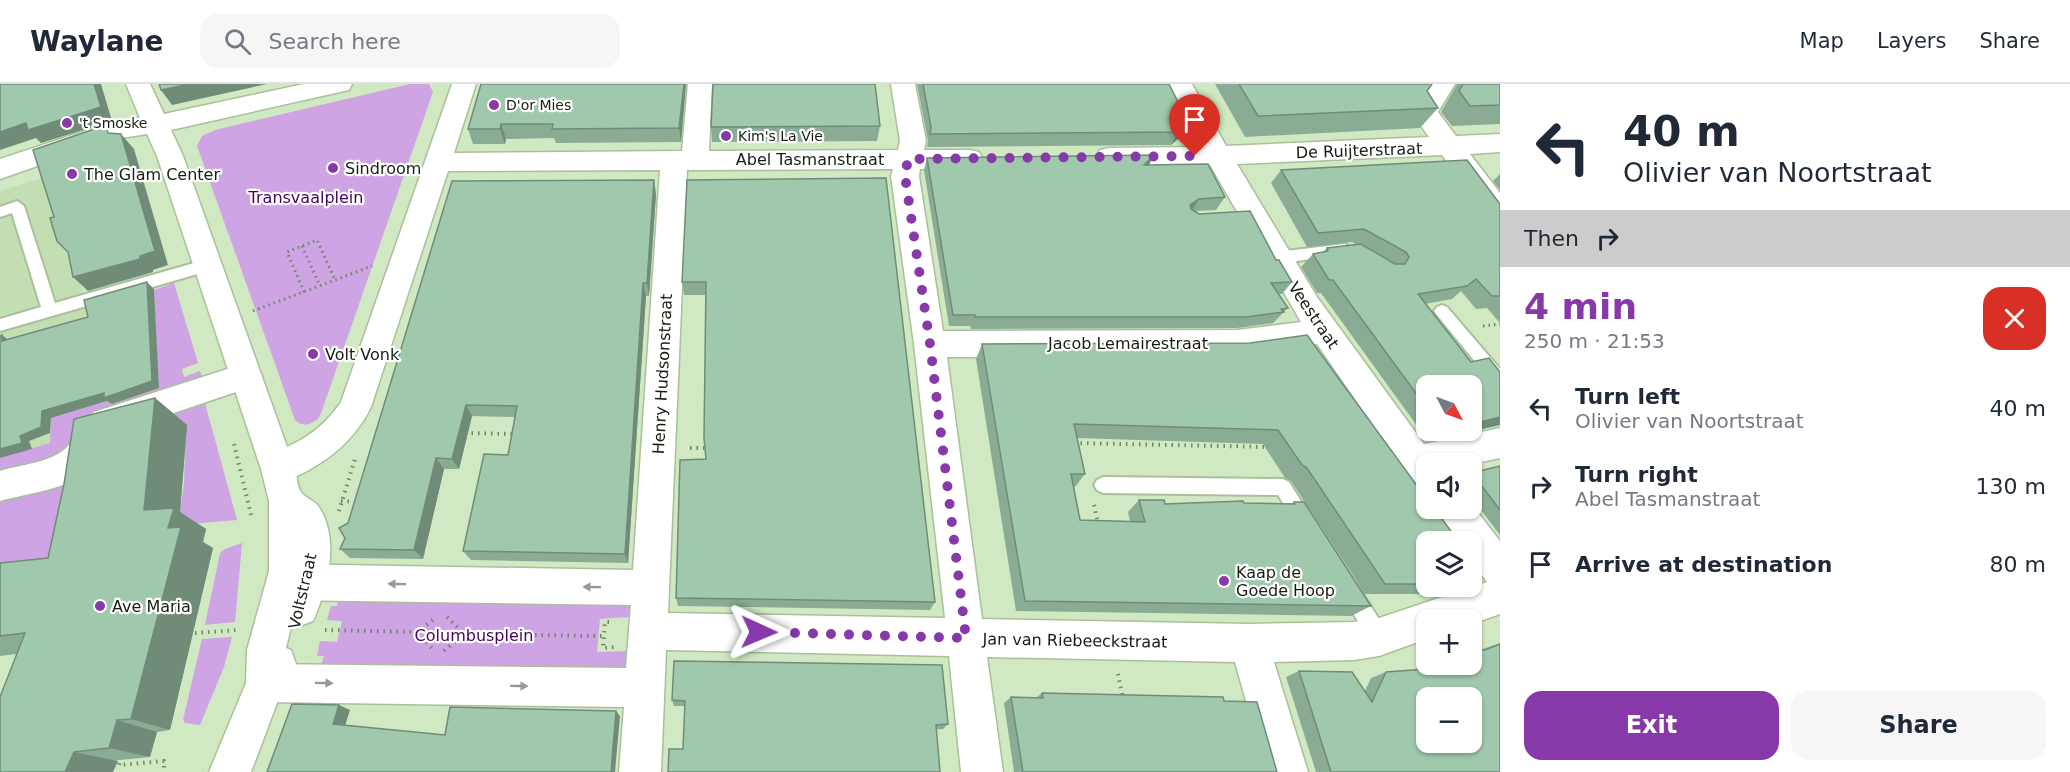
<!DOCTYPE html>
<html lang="en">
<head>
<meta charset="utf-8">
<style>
  body { margin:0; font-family:"DejaVu Sans",sans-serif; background:#f6f6f7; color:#1f2937; height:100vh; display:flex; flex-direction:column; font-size:22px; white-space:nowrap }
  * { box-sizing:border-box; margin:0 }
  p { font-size:20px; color:#747a83 }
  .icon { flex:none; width:33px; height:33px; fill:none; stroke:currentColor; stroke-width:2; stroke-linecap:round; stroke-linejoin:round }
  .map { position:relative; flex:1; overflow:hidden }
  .side { display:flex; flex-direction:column; background:#fff; width:570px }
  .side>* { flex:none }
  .top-card { background:#fff; color:#1f2937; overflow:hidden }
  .needle { width:39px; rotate:131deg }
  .tools { position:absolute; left:1416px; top:291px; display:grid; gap:12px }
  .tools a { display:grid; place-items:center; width:66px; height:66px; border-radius:12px; background:#fff; box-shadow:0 2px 4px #0004; font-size:30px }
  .pin { position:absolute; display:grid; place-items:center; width:51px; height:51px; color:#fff; margin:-62px -26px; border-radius:50% 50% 50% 0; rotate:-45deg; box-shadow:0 0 6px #0007 }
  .pin .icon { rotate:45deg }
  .me { position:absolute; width:66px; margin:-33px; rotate:91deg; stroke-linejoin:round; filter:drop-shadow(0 0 4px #0008) }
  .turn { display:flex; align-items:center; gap:21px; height:126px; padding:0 24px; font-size:27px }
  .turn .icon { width:78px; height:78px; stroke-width:2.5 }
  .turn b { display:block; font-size:42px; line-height:51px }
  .then { display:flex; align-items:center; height:57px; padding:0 24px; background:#0003; gap:12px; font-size:22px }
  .round { display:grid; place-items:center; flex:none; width:63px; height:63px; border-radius:18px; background:#f6f6f7 }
  .headline { display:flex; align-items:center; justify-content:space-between; height:102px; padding:0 24px }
  h1 { font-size:36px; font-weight:700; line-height:45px; color:#8738a9 }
  .primary-button { display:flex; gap:12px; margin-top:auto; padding:12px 24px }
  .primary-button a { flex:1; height:69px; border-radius:18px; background:#8738a9; color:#fff; font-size:24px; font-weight:700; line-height:69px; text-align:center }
  .primary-button a+a { background:#f6f6f7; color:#1f2937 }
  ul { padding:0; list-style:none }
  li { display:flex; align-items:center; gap:18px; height:78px; padding:0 24px }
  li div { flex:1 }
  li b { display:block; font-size:22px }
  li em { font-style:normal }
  header { display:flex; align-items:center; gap:36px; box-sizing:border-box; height:84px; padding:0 30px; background:#fff; border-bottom:2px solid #e0e1e3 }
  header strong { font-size:28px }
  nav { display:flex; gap:33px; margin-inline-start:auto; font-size:21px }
  .search { width:420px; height:54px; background:#f6f6f7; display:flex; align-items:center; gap:15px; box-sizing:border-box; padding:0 21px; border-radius:18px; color:#747a83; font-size:22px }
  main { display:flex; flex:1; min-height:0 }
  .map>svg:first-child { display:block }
  .built { fill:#c2deb2 }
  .green { fill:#cea4e4 }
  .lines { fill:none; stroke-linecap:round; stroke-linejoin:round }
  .service-casing { stroke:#a9c09b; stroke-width:4 }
  .minor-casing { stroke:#a9c09b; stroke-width:3 }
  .tertiary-casing { stroke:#a9c09b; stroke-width:3 }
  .path-far1 { stroke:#738469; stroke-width:3; stroke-dasharray:1.5 4; stroke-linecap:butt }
  .path { stroke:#738469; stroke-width:4; stroke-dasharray:1.5 5; stroke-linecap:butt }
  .service { fill:#fff; fill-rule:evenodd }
  .minor { fill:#fff; fill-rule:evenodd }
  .tertiary { fill:#fff; fill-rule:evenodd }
  .wall { fill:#8aac94; fill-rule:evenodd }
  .shaded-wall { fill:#708c78 }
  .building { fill:#a0c8ac; stroke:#708c78; stroke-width:1.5; fill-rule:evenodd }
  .oneway { fill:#969a93 }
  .route { stroke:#8738a9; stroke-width:10; stroke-dasharray:0 18 }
  .poi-dot { fill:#8738a9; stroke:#fff; stroke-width:2 }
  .labels { text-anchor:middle; stroke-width:4.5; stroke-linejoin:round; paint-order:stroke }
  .far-poi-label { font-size:14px; fill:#151e10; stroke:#fff; text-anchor:start }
  .street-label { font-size:16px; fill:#151e10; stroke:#fff }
  .poi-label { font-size:16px; fill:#151e10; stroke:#fff; text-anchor:start }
  .park-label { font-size:16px; fill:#45025c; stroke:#fff }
</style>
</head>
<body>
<header>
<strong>Waylane</strong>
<div class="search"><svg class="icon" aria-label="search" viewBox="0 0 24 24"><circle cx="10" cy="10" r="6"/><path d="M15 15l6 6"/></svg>Search here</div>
<nav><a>Map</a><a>Layers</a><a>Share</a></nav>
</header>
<main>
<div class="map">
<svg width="1500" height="688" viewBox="0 0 1500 688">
  <rect width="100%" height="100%" fill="#d0e9c2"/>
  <polygon class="built" points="47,92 84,212 152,187 158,303 68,366 0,387 0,107"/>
  <g class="green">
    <path d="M410 0H429L433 8 320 332C313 341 303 344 295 336L197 62 202 52 215 46Z"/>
    <polygon points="174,199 198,279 182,285 184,293 200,287 203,295 48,377 36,377 0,388 0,374 50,359 51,334 158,302 154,206"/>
    <polygon points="205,319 237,436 178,441 184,399 186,341 134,344"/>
    <polygon points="65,396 46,498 0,502 0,415"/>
    <polygon points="242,459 235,538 205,541 220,469 225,465"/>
    <polygon points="340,508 631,514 630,533 600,535 597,568 629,567 627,593 319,587 324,572 317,572 320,557 337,558 342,537 327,536 331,522 337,522"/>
    <polygon points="232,553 224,583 200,641 185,639 183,636 202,555"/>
  </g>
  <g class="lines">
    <defs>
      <g id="service">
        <polygon points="17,117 24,122 55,219 208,175 213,177 215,181 213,185 208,187 0,247 0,235 41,223 12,129 0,133 0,123"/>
        <polygon points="1345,160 1352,165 1345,170 1277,180 1272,178 1270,174 1272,170 1277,168"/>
        <polygon points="1442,221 1447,223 1500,285 1500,303 1494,301 1437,231 1434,227 1437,223"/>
        <polygon points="1103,393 1283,395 1289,398 1314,438 1311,444 1305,446 1299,444 1278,411 1103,409 1097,406 1094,401 1097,396"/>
        <polygon points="1350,498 1357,501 1386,546 1388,553 1386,560 1379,562 1372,560 1343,513 1341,507 1343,501"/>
      </g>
      <g id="minor">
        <path d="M452 0H476L454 69 682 67 688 0H712L709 67 898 66 900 57 891 0H915L926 57 924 66H970L979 68 983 75 979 82 970 84 920 85 919 92 943 247 1237 246 1301 238 1210 81 1109 82 1100 80 1096 73 1100 66 1109 64 1200 63 1168 0H1192L1226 62 1429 53 1412 29 1430 0H1455L1438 28 1456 52 1500 50V68L1470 70 1500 109V139L1490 136 1442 71 1237 80 1317 213 1424 360 1500 344V374L1471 380H1426V405L1414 401 1317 260 1237 272 947 273 982 535 1249 540 1354 538 1379 534 1487 498 1472 477V458H1457L1436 424H1472V421L1500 457V530L1472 540V536H1426V555L1379 572 1354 576 1274 578 1308 688H1266L1235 578 987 573 1003 688H961L949 572 666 566 661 688H619L624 623 265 618 251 613 246 599 251 585 265 580 626 584 631 521 284 516 271 510 266 498 271 486 284 480 633 486 660 86 448 87 371 323C352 362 318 385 278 400L266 396 261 385C269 368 291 363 307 352 321 343 332 331 341 318ZM893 85 891 92 914 260 945 534 668 529 687 86Z"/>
        <path d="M246 279 257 283 262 292 257 301 117 348C103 359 101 375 89 386 67 406 28 409 0 417V387C22 380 53 379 69 361 79 349 81 337 94 328Z"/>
      </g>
      <path id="tertiary" d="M126 0H150L164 30 304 0H352L349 6 340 8 171 46 183 72 295 385C297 391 297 403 301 408 305 414 314 416 319 423 340 456 328 503 313 537L300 542 292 539 286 564 291 566 296 580 280 611 251 688H209L246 599 247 566 269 487V417L261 385 157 72 147 50 115 55 0 95V75L103 41 140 34Z"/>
    </defs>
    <use href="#service" class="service-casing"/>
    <use href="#minor" class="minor-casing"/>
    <use href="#tertiary" class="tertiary-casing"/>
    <g class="path-far1">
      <polyline points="302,162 320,202"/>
      <polyline points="304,208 287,168 317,156 335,196"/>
      <polyline points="253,227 372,182"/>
      <polyline points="1483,242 1500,240"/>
    </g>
    <g class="path">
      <polyline points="465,349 517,350"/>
      <polyline points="1074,359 1270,363"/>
      <polyline points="234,360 252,435"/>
      <polyline points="690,364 704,364"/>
      <polyline points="341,417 360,418"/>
      <polyline points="1094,421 1098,440"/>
      <polyline points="339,427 356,372"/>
      <polyline points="447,533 463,549"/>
      <polyline points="609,538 605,538 603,564 614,563"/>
      <polyline points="325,546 418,548 435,534"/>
      <polyline points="418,548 434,567"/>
      <polyline points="195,549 239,546"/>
      <polyline points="444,567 463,550 604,552"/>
      <polyline points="1118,590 1123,615"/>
      <polyline points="121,673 119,681 164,677 164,688"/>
    </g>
    <use href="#service" class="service"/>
    <use href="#minor" class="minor"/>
    <use href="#tertiary" class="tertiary"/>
  </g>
  <g class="wall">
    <polygon points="481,0 686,0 681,58 556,59 554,54 506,55 505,60 473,60 468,45"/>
    <polygon points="917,0 1169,0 1188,38 1181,52 1171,61 927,63 928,57"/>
    <polygon points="1215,0 1432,0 1427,7 1438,24 1420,44 1245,53"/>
    <polygon points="1457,0 1500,0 1500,40 1452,42 1441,28"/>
    <polygon points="880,42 877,57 712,58 711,43"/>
    <polygon points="1154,71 1149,81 1225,113 1216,126 1195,127 1276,176 1292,198 1282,210 1279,210 1288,224 1273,239 1237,244 971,245 970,242 949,242 924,86 927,74"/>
    <path d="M1281 86 1500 120V239L1487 224 1476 225 1461 207 1452 215 1425 220 1471 278 1500 288V341L1428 357 1321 209H1317L1301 183 1313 170 1323 168 1327 164 1357 161 1352 158 1307 163 1271 99ZM1426 302 1472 346H1426Z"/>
    <polygon points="1500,90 1500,106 1493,97"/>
    <polygon points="687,96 935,518 930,526 678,522 676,514 706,375 706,211 684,211 682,198"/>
    <polygon points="656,110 649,212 646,212 628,479 471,476 463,467 508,371 515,333 472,332 459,385 444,385 423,475 350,474 340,465 345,454 348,439"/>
    <polygon points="1250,259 1426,458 1426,502 1445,502 1428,510 1365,510 1291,397 1285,394 1263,360 1077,354 1085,390 1075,403 1073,403 1080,436 1130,437 1128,428 1139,416 1165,420 1244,419 1292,420 1294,418 1371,522 1351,532 1016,527 976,275 982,260"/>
    <polygon points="155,314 187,341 180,428 206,445 203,458 213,464 170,646 157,648 150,673 0,688 16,570 0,572 0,479 48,474"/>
    <polygon points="1500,382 1500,451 1472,414 1472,388"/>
    <polygon points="1500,559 1500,688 1316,688 1286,593 1299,587 1365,607 1371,594 1386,588 1420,586 1417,581 1426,578 1426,580 1472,580 1483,565"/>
    <polygon points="674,577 948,640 943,645 683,665 685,622 674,622 672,616"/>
    <polygon points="1042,609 1224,617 1277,688 1014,688 1004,619 1011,613 1036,614"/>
  </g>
  <g class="shaded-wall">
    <polygon points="94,0 101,0 112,37 41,59 36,54 0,66 0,48"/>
    <polygon points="189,0 267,0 172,21 161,6"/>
    <polygon points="684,0 686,0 681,58 679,44"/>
    <polygon points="1188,38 1181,52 1171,61 1178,48"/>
    <polygon points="501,40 506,55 505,60 500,45"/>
    <polygon points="121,50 134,65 168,181 153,186 153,188 88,207 73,193"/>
    <polygon points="1154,71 1147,84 1144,81"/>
    <polygon points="654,96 656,110 649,212 647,199"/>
    <polygon points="1199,115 1191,128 1190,121"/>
    <polygon points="147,198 154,205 159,304 112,320 107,317 51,334 50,349 29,357 32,365 0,374 0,365 20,352 42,327"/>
    <polygon points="643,199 646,212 628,479 625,470"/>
    <polygon points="2,251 11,258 2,257"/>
    <polygon points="155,314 187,341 180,428 206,445 203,458 213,464 170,646 131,635 168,444 144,426"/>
    <polygon points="466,321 472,332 459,385 452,375"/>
    <polygon points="1500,333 1500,341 1428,357 1443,346 1472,346 1472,340"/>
    <polygon points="436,374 444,385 423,475 414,466"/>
    <polygon points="339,621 350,626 344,645 333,640"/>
    <polygon points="616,627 620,632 615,688 611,688"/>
    <polygon points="117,636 157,648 150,673 109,664"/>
    <polygon points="74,668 118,677 113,688 65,688"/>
  </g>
  <g class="building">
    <polygon points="0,0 94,0 101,23 28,46 26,39 0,48"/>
    <polygon points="159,0 189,0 161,6"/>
    <polygon points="481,0 684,0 679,44 552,45 553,40 501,40 500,45 468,45"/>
    <polygon points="713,0 875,0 880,42 711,43"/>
    <polygon points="923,0 1169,0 1188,38 1178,48 930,50 931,43"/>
    <polygon points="1239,0 1432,0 1427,7 1438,24 1258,32"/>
    <polygon points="1463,0 1500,0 1500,21 1470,22 1459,7"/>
    <polygon points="103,42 106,42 108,49 121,50 155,167 140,172 140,175 73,193 68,168 57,157 50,134 54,133 33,66"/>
    <polygon points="1154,71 1144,81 1208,80 1225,113 1199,115 1190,121 1191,125 1199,130 1250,127 1276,176 1279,176 1292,198 1271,199 1288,224 1281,225 1284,228 1246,233 975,233 975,231 953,231 927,74"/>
    <polygon points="1467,76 1500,120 1500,212 1492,212 1476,195 1467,202 1418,210 1471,278 1489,274 1500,288 1500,333 1472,340 1472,302 1426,302 1426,323 1333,196 1329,196 1313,170 1328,167 1327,164 1361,160 1395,180 1405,180 1409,173 1406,168 1364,145 1318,149 1281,86"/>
    <polygon points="886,94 935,518 676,514 680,376 706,375 704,354 706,198 682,198 687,96"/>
    <polygon points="654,96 647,199 643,199 625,470 463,467 484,370 508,371 517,322 466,321 452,375 436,374 414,466 340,465 345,454 339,444 348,439 452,97"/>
    <polygon points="147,198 152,297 104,314 104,309 42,327 41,343 20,352 22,359 0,365 0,252 2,251 2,257 88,233 84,216"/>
    <polygon points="1307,251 1426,414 1426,424 1434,424 1459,458 1426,458 1426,461 1422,461 1426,467 1426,500 1385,500 1307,384 1302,381 1278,346 1074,340 1085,390 1071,390 1080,436 1145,438 1139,416 1164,416 1165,420 1243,417 1244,419 1295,420 1294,418 1304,418 1371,522 1025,517 982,260 1250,259"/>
    <polygon points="155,314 144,426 174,424 168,444 181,443 131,635 117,636 109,664 74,668 65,688 0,688 0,613 25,549 0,552 0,479 48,474 64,400 74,335"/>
    <polygon points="1500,382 1500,426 1472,389"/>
    <path d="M1500 560V688H1331L1299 587 1352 588 1372 618 1386 588 1439 584 1436 580H1472V564L1485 566ZM1426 614H1472V658H1426Z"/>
    <polygon points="674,577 942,581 948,640 936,641 940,688 668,688 669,665 683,665 685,617 672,616"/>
    <polygon points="1042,609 1223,613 1224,617 1257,618 1277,688 1023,688 1011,613 1043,614"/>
    <polygon points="292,620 339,621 333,640 445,651 450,623 616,627 611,688 267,688"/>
  </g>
  <defs><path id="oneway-solid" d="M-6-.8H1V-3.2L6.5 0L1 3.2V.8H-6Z" transform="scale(1.5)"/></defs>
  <g class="oneway">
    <use href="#oneway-solid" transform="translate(397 500) rotate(-179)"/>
    <use href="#oneway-solid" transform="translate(592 503) rotate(-179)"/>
    <use href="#oneway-solid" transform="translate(324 599) rotate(1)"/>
    <use href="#oneway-solid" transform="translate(519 602) rotate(1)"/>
  </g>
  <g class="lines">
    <polyline class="route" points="759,548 966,554 930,260 905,92 908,75 1195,72"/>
  </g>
  <g class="poi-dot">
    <circle cx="494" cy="21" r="6"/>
    <circle cx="67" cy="39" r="6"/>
    <circle cx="726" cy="52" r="6"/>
    <circle cx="333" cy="84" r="6"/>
    <circle cx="72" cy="90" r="6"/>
    <circle cx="313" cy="270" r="6"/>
    <circle cx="1224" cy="497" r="6"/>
    <circle cx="100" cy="522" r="6"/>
  </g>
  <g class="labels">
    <g class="far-poi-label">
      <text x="506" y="26">D'or Mies</text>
      <text x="79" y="44">'t Smoske</text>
      <text x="738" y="57">Kim's La Vie</text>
    </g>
    <g class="street-label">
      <text transform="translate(1359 66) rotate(-2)" y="6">De Ruijterstraat</text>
      <text x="810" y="81">Abel Tasmanstraat</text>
      <text transform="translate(1314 231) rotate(56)" y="6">Veestraat</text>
      <text x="1128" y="265">Jacob Lemairestraat</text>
      <text transform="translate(662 290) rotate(-87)" y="6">Henry Hudsonstraat</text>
      <text transform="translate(302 507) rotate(-77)" y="6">Voltstraat</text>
      <text transform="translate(1075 556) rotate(1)" y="6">Jan van Riebeeckstraat</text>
    </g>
    <g class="poi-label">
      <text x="345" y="90">Sindroom</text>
      <text x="84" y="96">The Glam Center</text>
      <text x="325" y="276">Volt Vonk</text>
      <text x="1236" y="494">Kaap de<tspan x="1236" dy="18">Goede Hoop</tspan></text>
      <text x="112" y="528">Ave Maria</text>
    </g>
    <g class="park-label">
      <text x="306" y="119">Transvaalplein</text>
      <text x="474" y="557">Columbusplein</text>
    </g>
  </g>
</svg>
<div class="tools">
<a><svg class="needle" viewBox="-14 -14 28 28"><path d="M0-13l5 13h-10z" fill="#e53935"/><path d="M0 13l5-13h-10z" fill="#747a83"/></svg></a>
<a><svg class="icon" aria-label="sound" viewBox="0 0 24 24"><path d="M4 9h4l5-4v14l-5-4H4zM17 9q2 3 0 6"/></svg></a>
<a><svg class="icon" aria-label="layers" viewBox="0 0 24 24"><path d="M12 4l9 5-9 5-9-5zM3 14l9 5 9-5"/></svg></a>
<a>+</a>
<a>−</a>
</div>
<div class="pin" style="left:1195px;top:72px;background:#d93025"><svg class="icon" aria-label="arrive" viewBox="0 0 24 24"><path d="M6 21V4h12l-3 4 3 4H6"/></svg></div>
<svg class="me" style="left:759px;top:548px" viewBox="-20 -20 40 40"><path d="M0-17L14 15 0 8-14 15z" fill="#8738a9" stroke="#fff" stroke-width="4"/></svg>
</div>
<section class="side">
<div class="top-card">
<div class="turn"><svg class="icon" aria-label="left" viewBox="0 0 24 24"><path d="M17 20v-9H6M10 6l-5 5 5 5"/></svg><div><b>40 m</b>Olivier van Noortstraat</div></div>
<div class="then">Then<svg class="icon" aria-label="right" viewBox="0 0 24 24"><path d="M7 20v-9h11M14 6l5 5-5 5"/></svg></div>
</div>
<div class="headline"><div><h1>4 min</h1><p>250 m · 21:53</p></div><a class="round" style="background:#d93025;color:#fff"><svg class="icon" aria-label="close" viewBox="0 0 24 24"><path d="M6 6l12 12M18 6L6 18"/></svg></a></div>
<ul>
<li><svg class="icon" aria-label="left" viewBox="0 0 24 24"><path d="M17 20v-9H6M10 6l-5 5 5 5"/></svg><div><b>Turn left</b><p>Olivier van Noortstraat</p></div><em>40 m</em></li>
<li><svg class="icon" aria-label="right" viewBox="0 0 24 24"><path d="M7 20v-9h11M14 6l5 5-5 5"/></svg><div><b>Turn right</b><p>Abel Tasmanstraat</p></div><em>130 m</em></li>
<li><svg class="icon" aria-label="arrive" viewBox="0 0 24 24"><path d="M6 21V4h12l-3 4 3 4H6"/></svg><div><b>Arrive at destination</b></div><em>80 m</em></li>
</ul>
<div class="primary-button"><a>Exit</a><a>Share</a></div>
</section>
</main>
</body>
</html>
